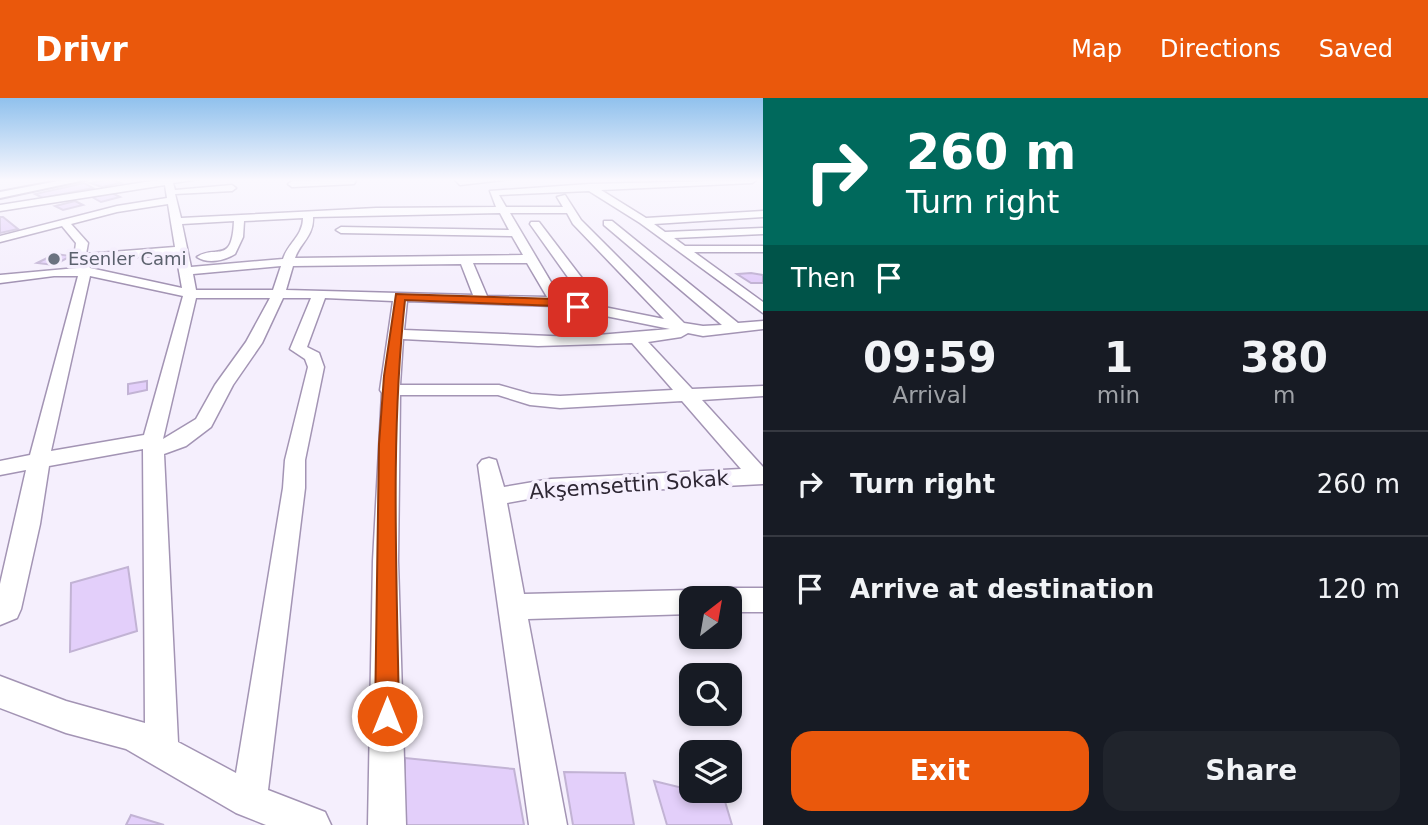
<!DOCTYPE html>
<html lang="en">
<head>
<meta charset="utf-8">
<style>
  body { margin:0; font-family:"DejaVu Sans",sans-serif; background:#20242c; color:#f1f3f6; height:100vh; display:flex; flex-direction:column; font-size:26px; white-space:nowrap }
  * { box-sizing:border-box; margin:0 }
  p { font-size:23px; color:#9ea1a6 }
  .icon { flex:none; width:38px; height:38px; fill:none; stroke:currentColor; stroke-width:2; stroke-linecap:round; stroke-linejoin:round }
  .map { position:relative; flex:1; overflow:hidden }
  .details { display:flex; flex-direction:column; background:#171b24; width:665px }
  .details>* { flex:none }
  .guide { background:#00695c; color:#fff; overflow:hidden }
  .needle { width:46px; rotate:31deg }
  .buttons { position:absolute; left:679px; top:488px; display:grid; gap:14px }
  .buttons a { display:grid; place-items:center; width:63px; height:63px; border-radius:14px; background:#171b24; box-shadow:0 4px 10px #0003; font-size:35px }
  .pin { position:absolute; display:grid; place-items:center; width:60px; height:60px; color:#fff; margin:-30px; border-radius:14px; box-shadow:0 4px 10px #0006 }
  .me { position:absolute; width:77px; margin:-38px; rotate:0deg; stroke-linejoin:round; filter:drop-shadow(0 0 5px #0008) }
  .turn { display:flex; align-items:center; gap:24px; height:147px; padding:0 28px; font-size:32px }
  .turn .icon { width:91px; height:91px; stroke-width:2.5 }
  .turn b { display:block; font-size:49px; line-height:60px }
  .then { display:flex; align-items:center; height:66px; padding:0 28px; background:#0003; gap:14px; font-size:26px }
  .eta { display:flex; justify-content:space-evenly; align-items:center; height:119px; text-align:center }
  .eta b { font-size:42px; font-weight:600; line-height:49px }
  .cta { display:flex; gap:14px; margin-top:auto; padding:14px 28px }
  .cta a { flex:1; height:80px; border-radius:21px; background:#ea580c; color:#fff; font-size:28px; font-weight:600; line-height:80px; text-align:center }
  .cta a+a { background:#20242c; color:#f1f3f6 }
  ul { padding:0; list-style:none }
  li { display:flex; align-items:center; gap:21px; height:105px; padding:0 28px; border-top:2px solid #363941 }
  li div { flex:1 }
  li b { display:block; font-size:26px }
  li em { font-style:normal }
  header { display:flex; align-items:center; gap:42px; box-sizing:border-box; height:98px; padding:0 35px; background:#ea580c; color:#fff }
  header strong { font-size:33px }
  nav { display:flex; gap:38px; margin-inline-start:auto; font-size:24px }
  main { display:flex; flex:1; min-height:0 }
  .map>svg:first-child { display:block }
  .building { fill:#e3cffa; stroke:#c2b3d4; stroke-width:2 }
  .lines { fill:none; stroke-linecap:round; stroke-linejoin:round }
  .minor-casing { stroke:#a394b4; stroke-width:3 }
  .major-casing { stroke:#a394b4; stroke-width:4 }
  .minor { fill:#fff; fill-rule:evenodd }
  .major { fill:#fff; fill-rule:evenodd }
  .route { fill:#ea580c; stroke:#983908; stroke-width:2 }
  .worship-dot { fill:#6b7280; stroke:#f5effd; stroke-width:2.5 }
  .labels { text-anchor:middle; stroke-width:7; stroke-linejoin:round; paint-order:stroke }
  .far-worship-label { font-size:18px; fill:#5b616d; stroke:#f5effd; text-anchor:start }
  .street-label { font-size:21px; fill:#2e2734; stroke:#f5effd }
</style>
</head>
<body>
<header>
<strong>Drivr</strong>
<nav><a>Map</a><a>Directions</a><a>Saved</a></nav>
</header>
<main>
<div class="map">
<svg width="763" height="727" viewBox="0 0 763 727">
  <rect width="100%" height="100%" fill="#f5effd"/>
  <g class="building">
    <polygon points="111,81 121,85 102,89 90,85"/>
    <polygon points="84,85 93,90 43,100 35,96"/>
    <polygon points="112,95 120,99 101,104 92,99"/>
    <polygon points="75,103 83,107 63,112 55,108"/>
    <polygon points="0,119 3,119 18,131 0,135"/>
    <polygon points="55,156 71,158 54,167 37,165"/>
    <polygon points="751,175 763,177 763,185 751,185 737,176"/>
    <polygon points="147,283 147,292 128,296 128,286"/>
    <polygon points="128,469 137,533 70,554 71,485"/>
    <polygon points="405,660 514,671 524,727 404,727"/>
    <polygon points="564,674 625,675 634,727 573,727"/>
    <polygon points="654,683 724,700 732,727 667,727"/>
    <polygon points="131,717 164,727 126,727"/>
  </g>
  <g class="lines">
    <defs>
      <g id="minor">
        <path d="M164 81H199L173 85 175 92 232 87 236 90 232 93 175 96 181 120 376 110 496 109 490 93 589 86 756 82 752 85 601 92 646 120 763 113V119L654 126 665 134 763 130V136L674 140 685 148H763V154H694L763 204V215L640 125 589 93 499 97 506 109H563L557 99 565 97 581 122 684 225 703 228 722 227 604 127V123H612L738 225 763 223V231L703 238 688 235 681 239 648 244 692 291 763 288V298L702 302 763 369V386L551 397 507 405 524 496 691 492 701 495 703 500H691V516L528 521 567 727H529L478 367 482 362 489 360 496 362 504 389 551 381 741 371 682 303 560 310 530 307 498 297H400L398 463 406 727H368L373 463 382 295 380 292 393 203 325 200 307 249 319 255 324 269 305 362V390L268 692 325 714 331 727H266L236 715 126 651 66 635 0 610V578L66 603 145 625 143 351 49 368 40 426 21 511 17 520 0 527V486L26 372 0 377V363L30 357 78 178H54L0 185V177L77 170 74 160 76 145 62 128 0 144V138L117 108 167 100 165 87 0 113V107ZM168 106 175 149 86 156 88 145 71 126 117 114ZM500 115 509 132 341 129 336 132 341 135 512 138 523 157 295 160C300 145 314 138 313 119ZM510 115H567L573 126 664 221 604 209 539 124H531L530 126 587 206 561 201ZM303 120C303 138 288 145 283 161L191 169 182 126 234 123C232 168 216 146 197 159 207 166 224 163 235 156L243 139 244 123ZM176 156 182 190 90 170 87 163ZM473 165H527L547 199 487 198ZM461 166 473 197 286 192 293 168ZM281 168 273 192H196L193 176ZM90 178 183 198 144 337 51 353ZM196 200H270L246 244 215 287 196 321 163 341ZM283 200H311L290 251 305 261 308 269 285 362 283 390 236 675 178 644 164 356 186 348 211 329 233 287 262 245ZM407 203 556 208 670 231 574 239 404 232ZM403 241 538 248 632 245 673 292 560 298 531 296 499 287H400Z"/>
        <polygon points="357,81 354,86 292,89 288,86 292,83"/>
        <polygon points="454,81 511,81 460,87"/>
        <polygon points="730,490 763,490 763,514 730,514 730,500 717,500 720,493"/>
      </g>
      <polygon id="major" points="69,81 89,81 0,100 0,94"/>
    </defs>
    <use href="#minor" class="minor-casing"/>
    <use href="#major" class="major-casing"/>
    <use href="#minor" class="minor"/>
    <use href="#major" class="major"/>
  </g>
  <linearGradient id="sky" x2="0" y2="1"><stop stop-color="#90c1ed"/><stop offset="0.45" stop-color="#faf8fe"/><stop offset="1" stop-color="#faf8fe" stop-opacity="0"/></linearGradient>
  <rect width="763" height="182" fill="url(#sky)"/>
  <path class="route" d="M396 196 556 201 584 209 578 212 556 208 405 202C390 340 397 479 399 618L396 627 387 630 378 627 375 618 379 346 384 278Z"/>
  <circle class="worship-dot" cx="54" cy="161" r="7"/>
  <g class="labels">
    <g class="far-worship-label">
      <text x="68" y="167">Esenler Cami</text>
    </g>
    <g class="street-label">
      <text transform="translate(629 387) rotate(-4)" y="7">Akşemsettin Sokak</text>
    </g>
  </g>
</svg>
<div class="buttons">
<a><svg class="needle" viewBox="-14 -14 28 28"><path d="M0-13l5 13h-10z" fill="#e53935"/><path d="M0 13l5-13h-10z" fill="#9ea1a6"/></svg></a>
<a><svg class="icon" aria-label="search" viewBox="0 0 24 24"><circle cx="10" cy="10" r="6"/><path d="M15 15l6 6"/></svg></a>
<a><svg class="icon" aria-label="layers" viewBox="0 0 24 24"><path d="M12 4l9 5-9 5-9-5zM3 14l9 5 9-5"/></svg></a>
</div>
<div class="pin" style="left:578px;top:209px;background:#d93025"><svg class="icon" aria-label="arrive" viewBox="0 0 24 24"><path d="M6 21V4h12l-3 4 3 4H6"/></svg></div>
<svg class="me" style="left:387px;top:618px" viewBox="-20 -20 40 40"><circle r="17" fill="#ea580c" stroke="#fff" stroke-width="3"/><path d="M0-11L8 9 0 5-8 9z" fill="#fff"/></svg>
</div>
<section class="details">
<div class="guide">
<div class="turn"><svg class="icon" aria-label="right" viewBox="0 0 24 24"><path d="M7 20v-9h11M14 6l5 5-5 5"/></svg><div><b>260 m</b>Turn right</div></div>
<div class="then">Then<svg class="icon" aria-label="arrive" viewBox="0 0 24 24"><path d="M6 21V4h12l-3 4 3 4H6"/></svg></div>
</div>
<div class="eta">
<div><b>09:59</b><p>Arrival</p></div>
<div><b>1</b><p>min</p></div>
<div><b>380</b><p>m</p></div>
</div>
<ul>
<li><svg class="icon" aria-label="right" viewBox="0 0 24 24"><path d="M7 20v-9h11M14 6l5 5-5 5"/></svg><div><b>Turn right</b></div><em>260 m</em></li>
<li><svg class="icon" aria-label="arrive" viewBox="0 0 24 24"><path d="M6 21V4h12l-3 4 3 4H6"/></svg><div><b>Arrive at destination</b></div><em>120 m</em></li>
</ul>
<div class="cta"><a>Exit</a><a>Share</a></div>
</section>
</main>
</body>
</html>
